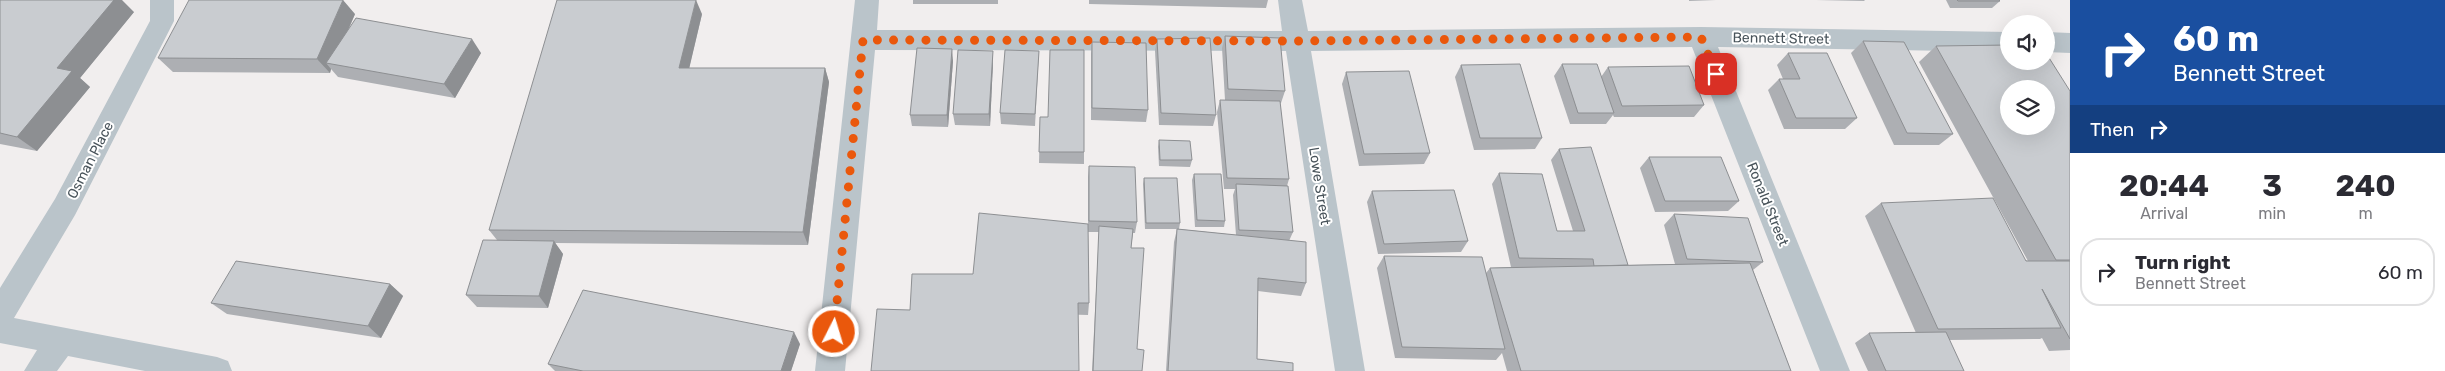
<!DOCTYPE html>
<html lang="en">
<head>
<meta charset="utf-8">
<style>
  body { margin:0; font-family:Rubik,sans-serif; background:#f2f2f3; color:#2b2b33; height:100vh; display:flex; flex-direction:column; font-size:19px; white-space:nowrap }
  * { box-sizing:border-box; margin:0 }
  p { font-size:16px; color:#7c7c81 }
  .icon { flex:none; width:28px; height:28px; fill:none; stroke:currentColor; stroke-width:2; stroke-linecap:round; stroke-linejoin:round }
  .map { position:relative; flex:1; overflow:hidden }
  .panel { display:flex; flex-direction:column; background:#fff; width:375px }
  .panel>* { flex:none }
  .top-card { background:#1a4fa0; color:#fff; overflow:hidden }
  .buttons { position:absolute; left:2000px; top:15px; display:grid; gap:10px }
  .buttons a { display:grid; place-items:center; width:55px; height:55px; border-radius:50%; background:#fff; box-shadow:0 5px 20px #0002; font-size:25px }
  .pin { position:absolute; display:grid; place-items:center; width:42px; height:42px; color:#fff; margin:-21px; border-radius:10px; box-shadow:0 2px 8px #0006 }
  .me { position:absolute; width:55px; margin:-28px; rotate:5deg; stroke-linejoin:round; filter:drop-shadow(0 0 4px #0008) }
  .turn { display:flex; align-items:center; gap:18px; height:105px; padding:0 20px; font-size:22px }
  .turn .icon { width:65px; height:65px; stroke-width:2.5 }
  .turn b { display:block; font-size:35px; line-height:42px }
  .then { display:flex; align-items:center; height:48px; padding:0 20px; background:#0003; gap:10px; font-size:19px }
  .eta { display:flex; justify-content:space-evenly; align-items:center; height:85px; text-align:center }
  .eta b { font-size:30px; font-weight:700; line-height:35px }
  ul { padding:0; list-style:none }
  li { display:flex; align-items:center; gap:15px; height:68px; margin:0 10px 8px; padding:0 10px; border:2px solid #e1e1e2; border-radius:20px }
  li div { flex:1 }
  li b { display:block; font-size:19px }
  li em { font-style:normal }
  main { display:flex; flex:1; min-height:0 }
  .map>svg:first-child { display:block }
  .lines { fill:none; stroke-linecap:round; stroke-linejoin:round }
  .minor { fill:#bac4ca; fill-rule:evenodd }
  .wall { fill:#adafb3 }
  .shaded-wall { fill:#8d8f92 }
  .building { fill:#c9ccd0; stroke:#8d8f92; fill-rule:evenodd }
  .route { stroke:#ea580c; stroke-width:9; stroke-dasharray:0 16.2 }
  .labels { text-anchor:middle; stroke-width:4; stroke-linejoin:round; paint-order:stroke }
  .street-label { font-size:14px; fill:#48535a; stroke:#fff }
</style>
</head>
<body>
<main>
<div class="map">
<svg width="2070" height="371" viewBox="0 0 2070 371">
  <rect width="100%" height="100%" fill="#f1eeee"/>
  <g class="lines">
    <g class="minor">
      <polygon points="150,0 174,0 174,21 75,215 14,318 217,357 228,361 232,371 145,371 68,356 57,371 24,371 37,350 0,343 0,288 55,199 150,21"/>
      <polygon points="855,0 879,0 877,30 1282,31 1278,0 1302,0 1308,31 1701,27 2009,32 2009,52 1718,47 1850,371 1820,371 1692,47 1311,51 1365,371 1335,371 1286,51 875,50 845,371 815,371"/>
      <polygon points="2046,32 2070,33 2070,53 2046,52"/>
    </g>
  </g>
  <g class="wall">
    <polygon points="0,0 134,12 80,78 90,87 37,151 0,144"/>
    <rect x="913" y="0" width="85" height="4"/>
    <polygon points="1089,0 1268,0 1266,8 1089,4"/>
    <polygon points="1689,0 1716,0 1689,1"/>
    <polygon points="1816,0 1865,0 1864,1"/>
    <polygon points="1946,0 1999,0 2000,1 1992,8 1950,8"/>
    <polygon points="355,14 348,31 481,53 455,98 338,77 331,69 330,73 173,72 158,58"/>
    <polygon points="702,14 689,68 825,68 829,82 808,245 555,243 563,254 548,308 477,307 466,295 497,240 489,230"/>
    <polygon points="1225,36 1285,91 1281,103 1280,103 1289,179 1287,186 1293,232 1289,241 1306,283 1301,296 1258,291 1257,359 1293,371 1166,371 1174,242 1177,229 1145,229 1143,184 1144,178 1180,223 1179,229 1236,235 1233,195 1235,189 1224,189 1217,112 1220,100 1225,100 1222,48"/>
    <polygon points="1157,39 1216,115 1213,126 1159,125 1155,51"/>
    <polygon points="1863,41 1953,134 1939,145 1894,145 1851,53"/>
    <polygon points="1092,42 1148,110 1146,122 1091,120 1091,54"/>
    <polygon points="1936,46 2070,91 2070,350 2049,351 2042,338 2040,339 1949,340 1964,371 1868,371 1855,343 1869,333 1916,333 1865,216 1881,203 2028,261 1919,62"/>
    <polygon points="1039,51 1035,126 1001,124 1000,113"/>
    <polygon points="1788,53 1857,118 1845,129 1784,129 1768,90 1779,79 1783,79 1777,65"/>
    <polygon points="953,61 948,127 912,126 910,115"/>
    <polygon points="993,62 990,126 955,125 953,114"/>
    <polygon points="1562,64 1601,77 1608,67 1704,105 1694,117 1614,117 1613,115 1606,124 1570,124 1554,76"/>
    <polygon points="1461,65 1542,138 1535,149 1474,150 1455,77"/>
    <polygon points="1346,72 1430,153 1424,164 1359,166 1342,84"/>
    <polygon points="1040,117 1084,152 1084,164 1039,163"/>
    <polygon points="1159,140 1192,160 1190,167 1159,166 1158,147"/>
    <polygon points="1559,149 1628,265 1675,264 1664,225 1674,214 1763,262 1753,270 1791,371 1507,371 1502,353 1496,360 1395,358 1377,268 1384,256 1486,273 1490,268 1511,267 1492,184 1499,173 1557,231 1573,231 1551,160"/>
    <polygon points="1649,157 1739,201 1728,211 1655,212 1640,168"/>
    <polygon points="1089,166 1137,222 1135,233 1133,233 1131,248 1137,349 1142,371 1092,371 1099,232 1088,232 1089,303 1088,315 910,310 973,274 1088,226 1088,177"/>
    <polygon points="1194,174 1225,221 1224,227 1195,227 1192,180"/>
    <polygon points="1372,191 1468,241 1461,252 1378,254 1367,202"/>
    <polygon points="390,284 403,296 381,338 227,314 211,303"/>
    <polygon points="800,344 791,371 555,371 548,364"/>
  </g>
  <g class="shaded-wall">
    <polygon points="101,0 122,0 134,12 80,78 90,87 37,151 17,137 57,68"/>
    <polygon points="343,0 355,14 333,64 326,63 331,69 330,73 317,59"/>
    <polygon points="696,0 702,14 686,82 679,68"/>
    <polygon points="472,39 481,53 455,98 444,84"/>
    <polygon points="952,49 953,61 948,127 947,115"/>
    <polygon points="993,51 993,62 990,126 989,114"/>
    <polygon points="825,68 829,82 808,245 803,232"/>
    <polygon points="554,241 563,254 548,308 539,296"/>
    <polygon points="390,284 403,296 381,338 368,326"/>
    <polygon points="794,332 800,344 791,371 781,371"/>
  </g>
  <g class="building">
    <polygon points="0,0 114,0 57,68 72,71 17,137 0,133"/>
    <polygon points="189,0 343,0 317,59 158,58"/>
    <polygon points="557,0 696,0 679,68 825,68 803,232 489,230"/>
    <polygon points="1957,0 1999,0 2000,1 1958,1"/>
    <polygon points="356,18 472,39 444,84 326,63"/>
    <polygon points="1225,36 1280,38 1285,91 1228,89"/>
    <polygon points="1210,38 1216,115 1161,113 1157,39"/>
    <polygon points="1863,41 1904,42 1953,134 1907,133"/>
    <polygon points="1092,42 1146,43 1148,110 1092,108"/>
    <path d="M2009 45V61H2046V53L2070 91V260H2056L1936 46ZM2009 89H2046V126H2009Z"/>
    <polygon points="917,48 952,49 947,115 910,115"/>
    <polygon points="958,50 993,51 989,114 953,114"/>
    <polygon points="1005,50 1039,51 1035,114 1000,113"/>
    <polygon points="1050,50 1084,50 1084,152 1039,152 1040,117 1048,117"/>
    <polygon points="1788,53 1827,53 1857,118 1796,118 1779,79 1800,79"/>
    <polygon points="1520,64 1542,138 1480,138 1461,65"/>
    <polygon points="1562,64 1597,64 1614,113 1578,113"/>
    <polygon points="1689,66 1704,105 1622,106 1608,67"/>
    <polygon points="1409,71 1430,153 1364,154 1346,72"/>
    <polygon points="1220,100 1280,101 1289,179 1227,178"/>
    <polygon points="1159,140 1190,141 1192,160 1160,160"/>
    <polygon points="1591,147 1628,265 1594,266 1593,259 1519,258 1499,173 1542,174 1557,231 1585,231 1559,149"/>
    <polygon points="1649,157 1721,157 1739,201 1665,201"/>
    <polygon points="1089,166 1135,167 1137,222 1089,221"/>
    <polygon points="1194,174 1221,174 1225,221 1197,220"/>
    <polygon points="1144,178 1177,178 1180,223 1146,223"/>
    <polygon points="1236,184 1288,186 1293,232 1239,230"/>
    <polygon points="1454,190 1468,241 1384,244 1372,191"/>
    <polygon points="1993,198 2026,261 2070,261 2070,339 2042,289 2061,328 1938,329 1881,203"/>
    <polygon points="979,213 1088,224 1089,303 1078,303 1079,371 871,371 877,309 910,310 912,274 973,274"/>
    <polygon points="1674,214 1748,218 1763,262 1687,259"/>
    <polygon points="1099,226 1133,229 1131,248 1144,248 1137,349 1144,350 1142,371 1093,371"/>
    <polygon points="1177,229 1306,242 1306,283 1258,278 1257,359 1293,363 1293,371 1168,371"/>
    <polygon points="483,240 554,241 539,296 466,295"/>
    <polygon points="1384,256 1482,257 1505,349 1402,347"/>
    <polygon points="236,261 390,284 368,326 211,303"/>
    <polygon points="1750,263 1791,371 1521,371 1490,268"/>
    <polygon points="583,290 794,332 781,371 583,371 548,364"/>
    <polygon points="1946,332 1964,371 1886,371 1869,333"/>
  </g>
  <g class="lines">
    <polyline class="route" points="834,332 863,40 1297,41 1701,37 1716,74"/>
  </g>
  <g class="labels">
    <g class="street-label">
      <text transform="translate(1781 38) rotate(1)" y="5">Bennett Street</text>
      <text transform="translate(90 160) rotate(-63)" y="5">Osman Place</text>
      <text transform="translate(1320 186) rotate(81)" y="5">Lowe Street</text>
      <text transform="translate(1768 204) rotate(68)" y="5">Ronald Street</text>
    </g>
  </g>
</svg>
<div class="buttons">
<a><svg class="icon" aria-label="sound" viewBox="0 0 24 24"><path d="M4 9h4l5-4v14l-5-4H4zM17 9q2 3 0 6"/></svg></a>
<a><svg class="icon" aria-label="layers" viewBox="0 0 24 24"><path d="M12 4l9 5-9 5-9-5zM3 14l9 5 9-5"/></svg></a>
</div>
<div class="pin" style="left:1716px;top:74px;background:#d93025"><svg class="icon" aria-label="arrive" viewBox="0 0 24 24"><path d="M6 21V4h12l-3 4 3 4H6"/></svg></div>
<svg class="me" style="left:834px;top:332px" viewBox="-20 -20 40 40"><circle r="17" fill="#ea580c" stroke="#fff" stroke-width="3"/><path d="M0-11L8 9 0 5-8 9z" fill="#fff"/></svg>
</div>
<section class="panel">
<div class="top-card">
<div class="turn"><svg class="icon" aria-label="right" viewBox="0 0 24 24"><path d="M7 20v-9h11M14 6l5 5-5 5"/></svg><div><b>60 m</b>Bennett Street</div></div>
<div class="then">Then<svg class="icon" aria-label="right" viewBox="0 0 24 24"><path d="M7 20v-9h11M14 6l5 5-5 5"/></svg></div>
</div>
<div class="eta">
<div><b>20:44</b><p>Arrival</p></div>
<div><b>3</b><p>min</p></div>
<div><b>240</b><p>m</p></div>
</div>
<ul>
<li><svg class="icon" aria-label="right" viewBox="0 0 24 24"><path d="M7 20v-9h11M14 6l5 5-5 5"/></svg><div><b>Turn right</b><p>Bennett Street</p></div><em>60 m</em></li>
</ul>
</section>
</main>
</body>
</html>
